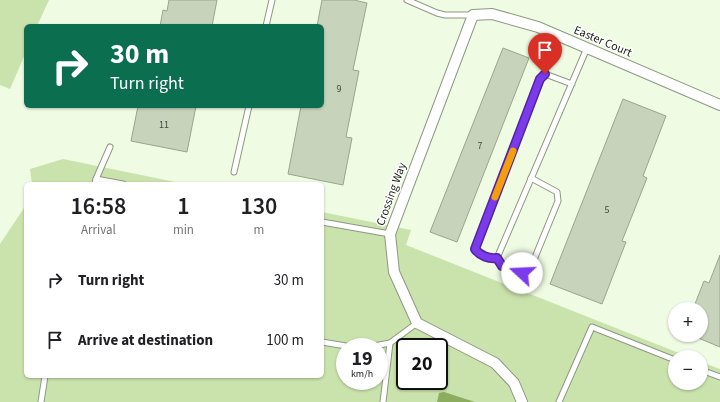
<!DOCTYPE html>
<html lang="en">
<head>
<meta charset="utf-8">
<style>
  body { margin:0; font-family:"Source Sans 3",sans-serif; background:#f6f6f6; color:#202124; height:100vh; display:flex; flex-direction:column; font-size:15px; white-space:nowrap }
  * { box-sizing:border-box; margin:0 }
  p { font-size:13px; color:#757577 }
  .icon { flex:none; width:22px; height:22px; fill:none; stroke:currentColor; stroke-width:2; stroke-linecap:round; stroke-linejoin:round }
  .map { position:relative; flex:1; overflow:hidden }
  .details { position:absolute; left:24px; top:182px; width:300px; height:196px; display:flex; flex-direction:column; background:#fff; border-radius:6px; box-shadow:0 1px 3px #0004 }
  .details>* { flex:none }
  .guide { position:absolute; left:24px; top:24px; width:300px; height:84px; border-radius:6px; box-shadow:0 1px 3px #0004; background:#0b6e4f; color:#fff; overflow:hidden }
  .controls { position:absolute; left:668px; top:302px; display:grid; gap:8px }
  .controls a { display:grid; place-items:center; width:40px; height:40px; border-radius:50%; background:#fff; box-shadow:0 1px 3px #0004; font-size:20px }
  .speed { position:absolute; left:336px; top:338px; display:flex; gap:8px; font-size:20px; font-weight:700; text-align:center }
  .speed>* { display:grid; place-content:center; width:52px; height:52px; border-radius:50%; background:#fff; box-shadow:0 1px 3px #0004; line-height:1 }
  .speed small { font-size:10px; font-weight:400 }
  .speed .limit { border:2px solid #111; border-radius:6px; background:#fff; color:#111 }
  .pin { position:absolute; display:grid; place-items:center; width:34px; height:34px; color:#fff; margin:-41px -17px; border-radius:50% 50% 50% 0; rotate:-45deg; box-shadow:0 0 4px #0007 }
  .pin .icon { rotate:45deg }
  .me { position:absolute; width:44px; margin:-22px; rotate:290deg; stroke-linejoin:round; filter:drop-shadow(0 0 3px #0008) }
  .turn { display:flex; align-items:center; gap:14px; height:84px; padding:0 20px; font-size:18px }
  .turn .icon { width:52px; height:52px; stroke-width:2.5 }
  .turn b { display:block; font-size:28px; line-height:34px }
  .eta { display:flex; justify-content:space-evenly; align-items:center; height:68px; text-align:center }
  .eta b { font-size:24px; font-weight:600; line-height:28px }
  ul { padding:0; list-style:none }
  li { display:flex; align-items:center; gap:12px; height:60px; padding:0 20px }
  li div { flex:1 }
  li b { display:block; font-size:15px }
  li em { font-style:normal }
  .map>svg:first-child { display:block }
  .green { fill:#cae3ac; fill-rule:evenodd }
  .water { fill:#8dad5e }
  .building { fill:#c8d3bc; stroke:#9aa48e }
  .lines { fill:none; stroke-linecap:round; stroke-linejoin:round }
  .lane-casing { stroke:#8e9882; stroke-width:7 }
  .street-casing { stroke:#8e9882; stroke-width:12 }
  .lane { stroke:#fff; stroke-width:5 }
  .street { stroke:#fff; stroke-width:10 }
  .route-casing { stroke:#51269a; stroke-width:10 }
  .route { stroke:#7c3aed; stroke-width:7 }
  .slow { stroke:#f59e0b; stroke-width:7 }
  .labels { text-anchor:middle; stroke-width:3; stroke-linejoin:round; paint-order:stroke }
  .number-label { font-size:10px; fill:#454a3e }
  .street-label { font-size:12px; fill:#191d14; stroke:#fff }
</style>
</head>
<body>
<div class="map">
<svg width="720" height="402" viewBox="0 0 720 402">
  <rect width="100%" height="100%" fill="#f0fbe3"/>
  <g class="green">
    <polygon points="0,0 49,0 37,26 26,26 26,52 10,89 0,85"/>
    <polygon points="63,159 185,184 32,184 30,169"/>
    <path d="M26 205V376H322V212L411 230 406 245 689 357H675V383H701V362L720 369V402H0V244ZM345 347H379V381H345ZM405 347H439V381H405Z"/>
  </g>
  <polygon class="water" points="444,392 475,402 437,402 439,393"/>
  <g class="building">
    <polygon points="169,0 217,0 212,26 160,26 163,10 167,11"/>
    <polygon points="322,0 354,0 367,3 353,70 359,71 346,137 352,138 343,185 288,174 301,106 322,106 322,26 317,26"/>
    <polygon points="503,48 529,58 457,242 430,232"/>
    <polygon points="623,99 666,116 643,176 647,178 622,241 626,242 602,304 550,284"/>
    <polygon points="138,106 196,106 187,152 131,141"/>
    <polygon points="720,255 720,347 691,335 701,335 701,309 693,309 704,281 709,283"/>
  </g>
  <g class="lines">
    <defs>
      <g id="lane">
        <polyline points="407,0 437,13 445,15 473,15"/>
        <polyline points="266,26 272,0"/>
        <path d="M572 84 545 74 540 79 475 249C480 256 489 259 497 258L587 48"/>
        <polyline points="234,172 249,106"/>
        <polyline points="96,179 123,184"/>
        <polyline points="95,184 96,179 110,147"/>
        <polyline points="322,222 390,234"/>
        <path d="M497 258C503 268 517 274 529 272L558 201 557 192 531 178"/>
        <polyline points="322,342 352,347"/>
        <polyline points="368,347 390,343 417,323"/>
        <polyline points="701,370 720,377"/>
        <polyline points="41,402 45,376"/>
        <polyline points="383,402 390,343"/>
        <polyline points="559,402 592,327 675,360"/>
      </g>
      <polyline id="street" points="522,402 514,383 495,363 417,323 394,272 390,234 473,15 492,14 538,27 720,105"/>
    </defs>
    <use href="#lane" class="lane-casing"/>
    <use href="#street" class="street-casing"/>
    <use href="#lane" class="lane"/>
    <use href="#street" class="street"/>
  </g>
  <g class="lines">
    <defs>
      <path id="route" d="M522 273 502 266 497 258C489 259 480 256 475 249L540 79 545 74"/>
    </defs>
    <use href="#route" class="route-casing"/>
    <use href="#route" class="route"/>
    <polyline class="slow" points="495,197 513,151"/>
  </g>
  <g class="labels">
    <g class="number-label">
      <text x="339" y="92">9</text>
      <text x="164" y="128">11</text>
      <text x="480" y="149">7</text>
      <text x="607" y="213">5</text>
    </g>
    <g class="street-label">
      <text transform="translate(603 41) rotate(23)" y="4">Easter Court</text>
      <text transform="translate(391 194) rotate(-70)" y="4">Crossing Way</text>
    </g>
  </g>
</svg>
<div class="controls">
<a>+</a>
<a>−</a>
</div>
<div class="speed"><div>19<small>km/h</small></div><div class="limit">20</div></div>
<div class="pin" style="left:545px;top:74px;background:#d93025"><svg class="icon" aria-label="arrive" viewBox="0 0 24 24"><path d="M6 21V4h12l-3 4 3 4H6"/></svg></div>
<svg class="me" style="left:522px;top:273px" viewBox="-20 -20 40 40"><circle r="19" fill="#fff"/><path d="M0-13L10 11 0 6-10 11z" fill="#7c3aed"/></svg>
<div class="guide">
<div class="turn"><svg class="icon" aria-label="right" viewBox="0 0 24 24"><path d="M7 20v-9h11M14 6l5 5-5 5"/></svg><div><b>30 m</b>Turn right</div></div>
</div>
<section class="details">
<div class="eta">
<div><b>16:58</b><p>Arrival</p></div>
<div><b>1</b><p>min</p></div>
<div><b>130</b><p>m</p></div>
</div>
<ul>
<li><svg class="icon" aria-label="right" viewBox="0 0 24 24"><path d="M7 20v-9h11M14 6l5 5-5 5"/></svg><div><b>Turn right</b></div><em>30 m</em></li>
<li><svg class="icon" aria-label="arrive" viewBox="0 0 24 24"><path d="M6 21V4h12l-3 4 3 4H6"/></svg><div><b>Arrive at destination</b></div><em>100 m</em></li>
</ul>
</section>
</div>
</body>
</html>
